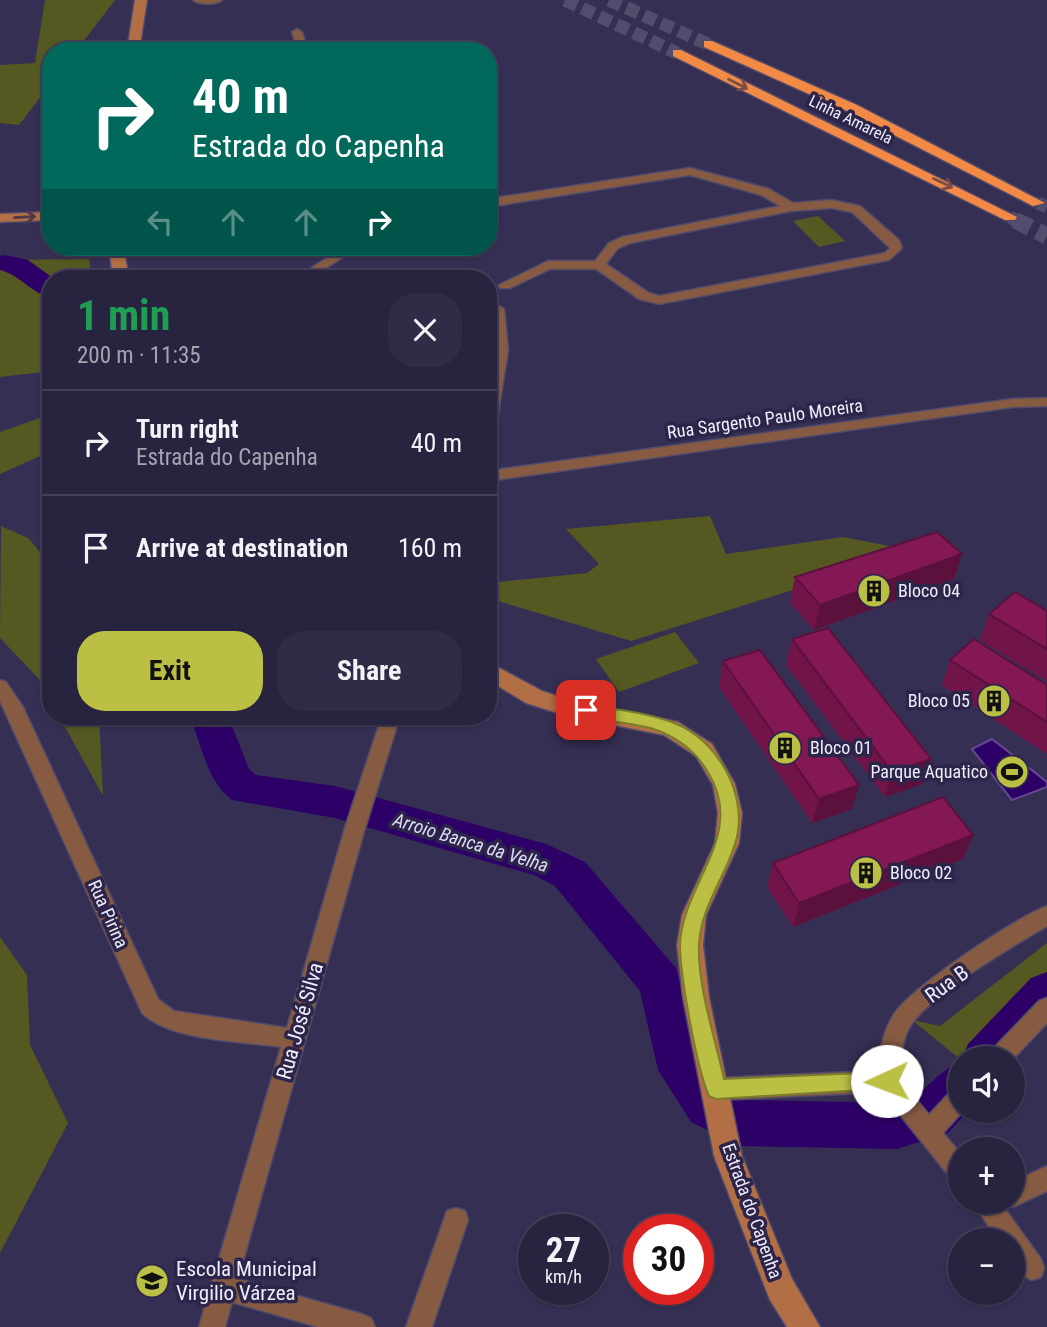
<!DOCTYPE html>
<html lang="en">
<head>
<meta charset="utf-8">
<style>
  body { margin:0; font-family:"Roboto Condensed",sans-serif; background:#302b46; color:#f1f3f6; height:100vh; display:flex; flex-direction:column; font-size:26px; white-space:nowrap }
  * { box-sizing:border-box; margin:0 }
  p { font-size:23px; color:#a5a4b0 }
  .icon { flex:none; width:38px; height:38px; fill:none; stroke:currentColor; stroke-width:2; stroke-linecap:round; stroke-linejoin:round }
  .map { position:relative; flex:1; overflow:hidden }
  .panel { position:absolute; left:42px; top:270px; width:455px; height:455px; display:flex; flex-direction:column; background:#28233f; border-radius:28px; box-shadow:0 2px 5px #0004,0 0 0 2px #444059 }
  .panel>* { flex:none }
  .top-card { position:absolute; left:42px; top:42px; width:455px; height:214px; border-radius:28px; box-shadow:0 2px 5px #0004,0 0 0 2px #444059; background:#00695c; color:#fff; overflow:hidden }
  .fabs { position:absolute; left:948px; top:1046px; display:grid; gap:14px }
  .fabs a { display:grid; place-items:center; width:77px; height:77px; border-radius:50%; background:#28233f; box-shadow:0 2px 5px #0004,0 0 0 2px #444059; font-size:35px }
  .speed { position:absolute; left:518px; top:1214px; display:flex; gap:14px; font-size:35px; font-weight:700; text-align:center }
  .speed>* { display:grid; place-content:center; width:91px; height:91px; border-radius:50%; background:#28233f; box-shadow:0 2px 5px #0004,0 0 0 2px #444059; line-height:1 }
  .speed small { font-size:18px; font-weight:400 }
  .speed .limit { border:10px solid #d22; background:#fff; color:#111 }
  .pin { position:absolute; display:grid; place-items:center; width:60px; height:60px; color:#fff; margin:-30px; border-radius:14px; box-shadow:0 4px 10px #0006 }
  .me { position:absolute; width:77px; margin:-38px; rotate:268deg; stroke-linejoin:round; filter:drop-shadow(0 0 5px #0008) }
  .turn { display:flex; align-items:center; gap:24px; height:147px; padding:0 35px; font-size:32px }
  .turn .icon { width:91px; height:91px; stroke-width:2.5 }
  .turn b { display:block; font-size:49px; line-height:60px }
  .lanes { display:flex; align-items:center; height:66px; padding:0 35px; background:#0003; justify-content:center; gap:35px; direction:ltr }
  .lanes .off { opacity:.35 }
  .round { display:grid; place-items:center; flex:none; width:74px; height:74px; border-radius:28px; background:#302b46 }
  .headline { display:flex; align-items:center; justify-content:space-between; height:119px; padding:0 35px }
  h1 { font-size:42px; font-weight:700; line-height:52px; color:#1e9e55 }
  .primary-button { display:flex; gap:14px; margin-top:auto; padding:14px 35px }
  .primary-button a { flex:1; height:80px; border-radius:28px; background:#bbc044; color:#111; font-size:28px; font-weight:700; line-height:80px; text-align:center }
  .primary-button a+a { background:#302b46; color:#f1f3f6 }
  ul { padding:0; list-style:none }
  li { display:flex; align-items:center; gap:21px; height:105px; padding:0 35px; border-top:2px solid #444059 }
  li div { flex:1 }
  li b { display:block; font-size:26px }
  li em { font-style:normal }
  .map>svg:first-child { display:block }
  .green { fill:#565822 }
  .water { fill:#2d0068; stroke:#674794; stroke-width:2 }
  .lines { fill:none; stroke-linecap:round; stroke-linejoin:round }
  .river { fill:#2d0068; fill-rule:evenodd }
  .highway-tunnel-far1 { stroke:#524c6d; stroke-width:13; stroke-dasharray:13 6; stroke-linecap:butt }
  .highway-tunnel { stroke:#524c6d; stroke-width:17; stroke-dasharray:17 8; stroke-linecap:butt }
  .street-casing { stroke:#504a6c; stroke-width:3 }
  .secondary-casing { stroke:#504a6c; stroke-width:3 }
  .highway-casing { stroke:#504a6c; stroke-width:3 }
  .street { fill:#865b42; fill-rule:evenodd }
  .secondary { fill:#b26f45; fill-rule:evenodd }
  .highway { fill:#f28a45; fill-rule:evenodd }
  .wall { fill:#711549 }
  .shaded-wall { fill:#5c113c }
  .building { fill:#831855; stroke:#5c113c; stroke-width:2 }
  .oneway { stroke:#7b4d47 }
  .oneway2 { stroke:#4e3848 }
  .route { fill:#bbc044; stroke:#7a7d2c; stroke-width:2 }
  .labels { text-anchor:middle; stroke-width:7; stroke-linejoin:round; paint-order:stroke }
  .far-street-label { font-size:16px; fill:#efedfc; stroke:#2c2549 }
  .street-label { font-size:18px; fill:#efedfc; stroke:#2c2549 }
  .poi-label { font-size:18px; fill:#efedfc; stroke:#2c2549; text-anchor:start }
  .water-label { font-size:19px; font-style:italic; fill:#ddd9f4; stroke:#2c2549 }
  .near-street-label { font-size:21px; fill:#efedfc; stroke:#2c2549 }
  .near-poi-label { font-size:21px; fill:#efedfc; stroke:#2c2549; text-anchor:start }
</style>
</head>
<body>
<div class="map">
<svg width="1047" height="1327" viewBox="0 0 1047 1327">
  <rect width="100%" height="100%" fill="#362f54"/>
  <g class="green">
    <polygon points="45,0 115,0 76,51 51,51 51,83 19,125 0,123 0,65 35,63"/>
    <polygon points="818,216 845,241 819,247 793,221"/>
    <polygon points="89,259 92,278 51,278 51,371 0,377 0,260"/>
    <polygon points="51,414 51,451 0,474 0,432"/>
    <polygon points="710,516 726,554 843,537 916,551 631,641 498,601 499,582 587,573 599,564 566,529"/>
    <polygon points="1,526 28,538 51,565 51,700 39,679 0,638"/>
    <polygon points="675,632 699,663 619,692 596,659"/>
    <polygon points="59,716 99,716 103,796"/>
    <polygon points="0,937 27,975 30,1045 68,1123 0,1253"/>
    <polygon points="1047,943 1047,995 969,1059 961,1060 912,1020 940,1026"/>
  </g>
  <polygon class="water" points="992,739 1047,782 1047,787 1012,800 972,749"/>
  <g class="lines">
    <g class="river">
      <path d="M5 255 28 260 53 278 51 298C31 293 20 275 0 270V256Z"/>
      <path d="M190 716H228L249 769 256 775 335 786 546 844 585 862 676 968 703 1060 725 1090 745 1100 897 1103C928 1095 932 1073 961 1062V1111H968L948 1133 897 1149 741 1146 691 1122 658 1070 640 991 555 886 534 875 335 818 232 800C207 781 201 745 190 716Z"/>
      <polygon points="1047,972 1047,1024 1013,1061 1013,1059 962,1059 968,1044 1031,978"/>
    </g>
    <g class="highway-tunnel-far1">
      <polyline points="565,0 677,53"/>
      <polyline points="609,0 708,44"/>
      <polyline points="1038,203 1047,207"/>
      <polyline points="1010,217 1019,222"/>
    </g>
    <polyline class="highway-tunnel" points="1015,220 1047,236"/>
    <defs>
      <g id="street">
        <path d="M193 0H222C216 5 199 5 193 0Z"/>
        <polygon points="297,29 302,32 308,51 298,51 292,32"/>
        <path d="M690 168 769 189 793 203 831 200 860 206 899 240 902 248 889 260 659 304 639 299 596 269H550L510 288H500L499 285 548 261H595L609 243 622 237 780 206 761 195 690 175 488 207V199ZM831 208 852 212 890 248 885 253 659 296 649 293 606 264 617 249 630 243 791 211Z"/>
        <polygon points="345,247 359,247 310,278 295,278"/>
        <polygon points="497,305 504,309 508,350 495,433 488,437 488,386 494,350 490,309"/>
        <polygon points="1047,398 1047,406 1013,407 488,481 488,471 1013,399"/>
        <path d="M0 680 6 682 23 707 158 999 174 1011 287 1028 345 828 382 716H400L365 828 238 1279 362 1314 371 1318 375 1327H318L232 1302 225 1327H199L281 1047C242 1041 170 1041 142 1013L0 701Z"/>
        <path d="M1047 906V926C1012 947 926 996 908 1030 901 1044 901 1063 899 1078L929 1115 953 1089 961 1086V1111H963L943 1133 961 1154V1185L953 1181 882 1092 716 1100 708 1097 705 1089 708 1081 716 1078 877 1071C880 1052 883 1031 894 1014 912 987 1015 918 1047 906Z"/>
        <polygon points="1047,998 1047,1023 1013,1059 987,1059 990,1052 1039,1001"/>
        <polygon points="1047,1166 1047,1191 1013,1207 1005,1203 1013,1202 1013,1182"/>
        <path d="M973 1202H1000L1041 1259 1044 1268 1041 1277 1032 1280C1014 1273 1013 1259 1013 1241H998Z"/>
        <polygon points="456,1208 465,1211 468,1220 432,1327 406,1327 447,1211"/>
      </g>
      <g id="secondary">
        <polygon points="135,0 147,0 139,51 127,51"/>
        <polygon points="51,212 51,220 0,222 0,214"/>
        <polygon points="109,247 123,247 129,278 113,278"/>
        <polygon points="488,662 542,691 572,701 678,722 712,744 735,784 742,813 739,843 706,915 703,945 709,997 742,1156 792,1279 820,1327 787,1327 770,1300 714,1156 683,997 677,945 682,915 715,843 718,813 713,785 696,756 664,735 564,715 526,703 488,680"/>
      </g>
      <g id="highway">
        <polygon points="704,41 712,41 857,105 1045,203 1033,206 847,111 704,47"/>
        <polygon points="673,50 681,50 1017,217 1015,220 1005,220 673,56"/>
      </g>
    </defs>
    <use href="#street" class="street-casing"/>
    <use href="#secondary" class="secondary-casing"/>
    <use href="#highway" class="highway-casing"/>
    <use href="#street" class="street"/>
    <use href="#secondary" class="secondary"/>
    <use href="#highway" class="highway"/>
  </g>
  <g class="wall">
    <polygon points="795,577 954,579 814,630 790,603"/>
    <polygon points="1047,611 1047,681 980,640 989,614"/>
    <polygon points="792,639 931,759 922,784 885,797 786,665"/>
    <polygon points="950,660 1047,685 1047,754 942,685"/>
    <polygon points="723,661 852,809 812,823 719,687"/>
    <polygon points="973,835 963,859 793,927 767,887 773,863"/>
  </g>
  <g class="shaded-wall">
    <polygon points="962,554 954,579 814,630 820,605"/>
    <polygon points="931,759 922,784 885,797 892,772"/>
    <polygon points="859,785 852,809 812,823 819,799"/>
    <polygon points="973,835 963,859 793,927 799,903"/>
  </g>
  <g class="building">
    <polygon points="937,532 962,554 820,605 795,577"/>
    <polygon points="1015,592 1047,611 1047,649 989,614"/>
    <polygon points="828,628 931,759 892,772 792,639"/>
    <polygon points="974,639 1047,685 1047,722 950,660"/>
    <polygon points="760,650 859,785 819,799 723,661"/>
    <polygon points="943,797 973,835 799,903 773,863"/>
  </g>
  <defs><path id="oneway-shaft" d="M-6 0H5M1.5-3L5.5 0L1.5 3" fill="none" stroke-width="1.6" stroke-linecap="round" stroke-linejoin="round" transform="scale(1.75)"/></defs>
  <g class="oneway">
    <use href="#oneway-shaft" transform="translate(738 84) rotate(27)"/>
    <use href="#oneway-shaft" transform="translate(943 183) rotate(26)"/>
  </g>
  <use class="oneway2" href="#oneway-shaft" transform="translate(25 217) rotate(-3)"/>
  <path class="route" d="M586 704C614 710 647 712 674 723 719 740 750 798 735 844 724 879 701 907 699 944 697 985 715 1038 724 1079L887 1072 895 1074 898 1081 895 1088 716 1099 709 1096C697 1069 680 975 680 945 682 884 746 836 709 774 699 756 687 745 668 735 645 722 606 723 580 715V706Z"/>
  <defs>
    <symbol id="building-disc" viewBox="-11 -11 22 22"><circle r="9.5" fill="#bbc044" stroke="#2c2549"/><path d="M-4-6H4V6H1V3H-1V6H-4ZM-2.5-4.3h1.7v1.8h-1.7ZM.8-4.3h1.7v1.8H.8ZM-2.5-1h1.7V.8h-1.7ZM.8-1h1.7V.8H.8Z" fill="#111"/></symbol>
    <symbol id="stadium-disc" viewBox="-11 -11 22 22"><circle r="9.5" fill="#bbc044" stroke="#2c2549"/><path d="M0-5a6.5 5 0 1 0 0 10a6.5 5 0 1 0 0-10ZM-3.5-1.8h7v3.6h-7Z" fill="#111"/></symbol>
    <symbol id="school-disc" viewBox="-11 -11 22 22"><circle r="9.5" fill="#bbc044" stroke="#2c2549"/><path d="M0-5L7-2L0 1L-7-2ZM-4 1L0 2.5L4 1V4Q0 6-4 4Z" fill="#111"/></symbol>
  </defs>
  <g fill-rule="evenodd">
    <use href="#building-disc" x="855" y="572" width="38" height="38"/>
    <use href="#building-disc" x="975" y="682" width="38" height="38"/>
    <use href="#building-disc" x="766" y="729" width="38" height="38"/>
    <use href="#stadium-disc" x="993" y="753" width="38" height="38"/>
    <use href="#building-disc" x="847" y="854" width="38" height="38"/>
    <use href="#school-disc" x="133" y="1262" width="38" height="38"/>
  </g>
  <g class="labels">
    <g class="far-street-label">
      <text transform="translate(851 119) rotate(26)" y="6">Linha Amarela</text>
    </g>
    <g class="street-label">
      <text transform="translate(765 419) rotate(-8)" y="6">Rua Sargento Paulo Moreira</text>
      <text transform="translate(108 914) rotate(66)" y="6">Rua Pirina</text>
      <text transform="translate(752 1211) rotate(70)" y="6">Estrada do Capenha</text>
    </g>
    <g class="poi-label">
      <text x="898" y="597">Bloco 04</text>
      <text x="970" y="707" text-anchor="end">Bloco 05</text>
      <text x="810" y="754">Bloco 01</text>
      <text x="988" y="778" text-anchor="end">Parque Aquatico</text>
      <text x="890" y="879">Bloco 02</text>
    </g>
    <g class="water-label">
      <text transform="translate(471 842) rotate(17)" y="7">Arroio Banca da Velha</text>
    </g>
    <g class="near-street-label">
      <text transform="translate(947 984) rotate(-36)" y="7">Rua B</text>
      <text transform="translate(300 1021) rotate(-74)" y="7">Rua José Silva</text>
    </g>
    <g class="near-poi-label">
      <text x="176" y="1276">Escola Municipal<tspan x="176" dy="24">Virgilio Várzea</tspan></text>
    </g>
  </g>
</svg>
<div class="fabs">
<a><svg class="icon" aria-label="sound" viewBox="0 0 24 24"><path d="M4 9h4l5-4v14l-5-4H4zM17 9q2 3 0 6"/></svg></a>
<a>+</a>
<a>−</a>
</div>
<div class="speed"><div>27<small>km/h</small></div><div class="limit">30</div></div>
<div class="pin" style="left:586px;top:710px;background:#d93025"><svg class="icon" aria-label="arrive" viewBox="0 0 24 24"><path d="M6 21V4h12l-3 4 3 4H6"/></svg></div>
<svg class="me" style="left:887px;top:1081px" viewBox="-20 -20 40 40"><circle r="19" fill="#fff"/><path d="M0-13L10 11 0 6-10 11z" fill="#bbc044"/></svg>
<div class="top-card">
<div class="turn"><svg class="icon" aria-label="right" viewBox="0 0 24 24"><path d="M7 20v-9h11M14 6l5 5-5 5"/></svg><div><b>40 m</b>Estrada do Capenha</div></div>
<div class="lanes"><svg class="icon off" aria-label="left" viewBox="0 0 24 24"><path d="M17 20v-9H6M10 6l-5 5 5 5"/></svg><svg class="icon off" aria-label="ahead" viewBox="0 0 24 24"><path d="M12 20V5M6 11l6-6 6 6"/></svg><svg class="icon off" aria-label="ahead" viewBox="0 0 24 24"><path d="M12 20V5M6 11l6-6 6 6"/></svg><svg class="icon" aria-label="right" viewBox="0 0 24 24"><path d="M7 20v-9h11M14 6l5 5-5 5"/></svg></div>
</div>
<section class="panel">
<div class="headline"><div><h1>1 min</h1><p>200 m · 11:35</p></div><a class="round"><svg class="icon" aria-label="close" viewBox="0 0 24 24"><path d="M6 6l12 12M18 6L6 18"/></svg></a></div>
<ul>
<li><svg class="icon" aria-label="right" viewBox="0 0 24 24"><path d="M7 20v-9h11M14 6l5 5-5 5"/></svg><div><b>Turn right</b><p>Estrada do Capenha</p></div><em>40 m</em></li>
<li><svg class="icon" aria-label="arrive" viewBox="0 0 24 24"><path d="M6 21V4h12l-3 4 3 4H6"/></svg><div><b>Arrive at destination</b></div><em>160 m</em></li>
</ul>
<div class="primary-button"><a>Exit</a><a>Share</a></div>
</section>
</div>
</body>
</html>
